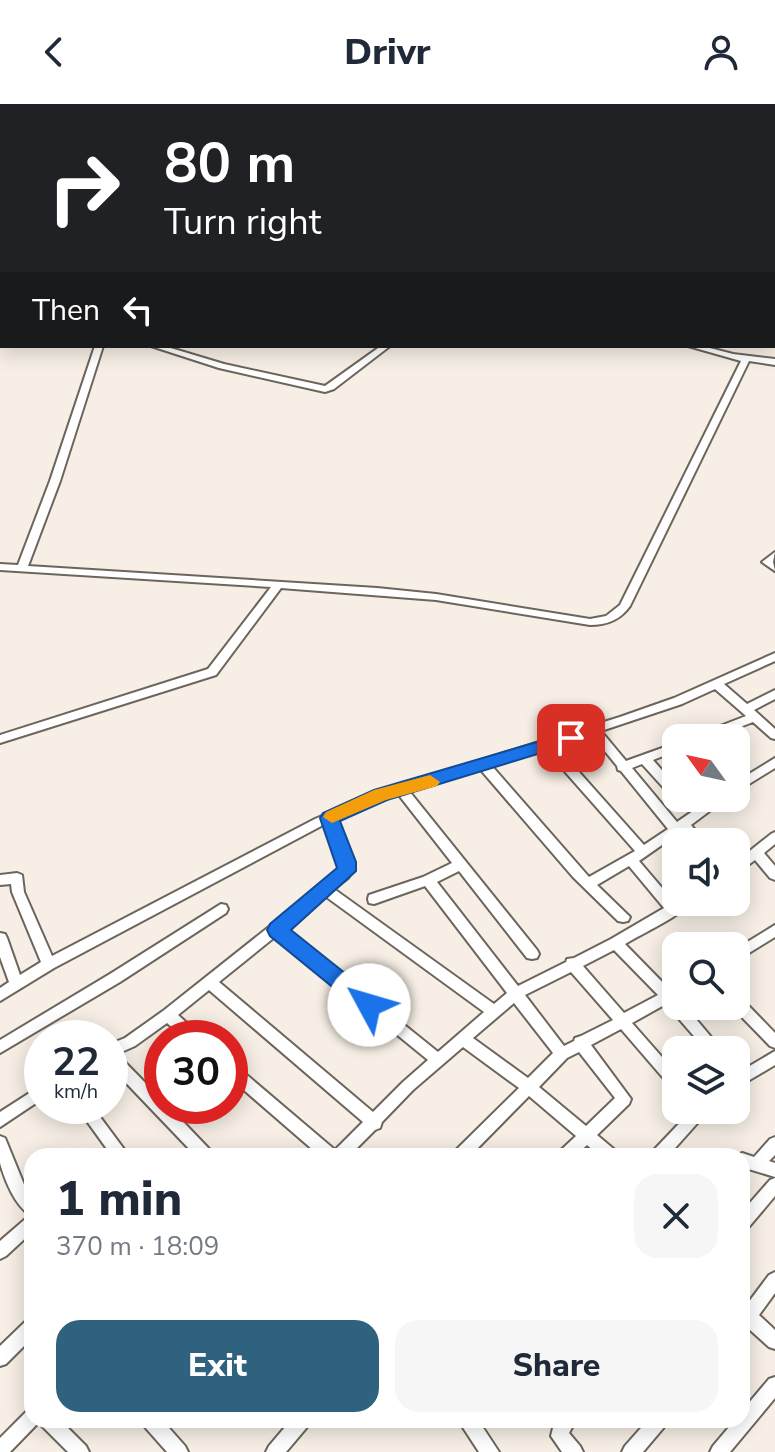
<!DOCTYPE html>
<html lang="en">
<head>
<meta charset="utf-8">
<style>
  body { margin:0; font-family:"Nunito Sans",sans-serif; background:#f6f6f7; color:#1f2937; height:100vh; display:flex; flex-direction:column; font-size:30px; white-space:nowrap }
  * { box-sizing:border-box; margin:0 }
  p { font-size:26px; color:#747a83 }
  .icon { flex:none; width:44px; height:44px; fill:none; stroke:currentColor; stroke-width:2; stroke-linecap:round; stroke-linejoin:round }
  .map { position:relative; flex:1; overflow:hidden }
  .sheet { position:absolute; left:24px; top:1044px; width:726px; height:280px; display:flex; flex-direction:column; background:#fff; border-radius:24px; box-shadow:0 4px 20px #0003 }
  .sheet>* { flex:none }
  .top-card { position:absolute; left:0px; top:0px; width:776px; height:244px; box-shadow:0 4px 20px #0003; background:#202124; color:#fff; overflow:hidden }
  .needle { width:52px; rotate:303deg }
  .tools { position:absolute; left:662px; top:620px; display:grid; gap:16px }
  .tools a { display:grid; place-items:center; width:88px; height:88px; border-radius:16px; background:#fff; box-shadow:0 4px 20px #0003; font-size:40px }
  .speed { position:absolute; left:24px; top:916px; display:flex; gap:16px; font-size:40px; font-weight:700; text-align:center }
  .speed>* { display:grid; place-content:center; width:104px; height:104px; border-radius:50%; background:#fff; box-shadow:0 4px 20px #0003; line-height:1 }
  .speed small { font-size:20px; font-weight:400 }
  .speed .limit { border:12px solid #d22; background:#fff; color:#111 }
  .pin { position:absolute; display:grid; place-items:center; width:68px; height:68px; color:#fff; margin:-34px; border-radius:16px; box-shadow:0 4px 12px #0006 }
  .me { position:absolute; width:88px; margin:-44px; rotate:309deg; stroke-linejoin:round; filter:drop-shadow(0 0 6px #0008) }
  .turn { display:flex; align-items:center; gap:28px; height:168px; padding:0 32px; font-size:36px }
  .turn .icon { width:104px; height:104px; stroke-width:2.5 }
  .turn b { display:block; font-size:56px; line-height:68px }
  .then { display:flex; align-items:center; height:76px; padding:0 32px; background:#0003; gap:16px; font-size:30px }
  .round { display:grid; place-items:center; flex:none; width:84px; height:84px; border-radius:24px; background:#f6f6f7 }
  .overview { display:flex; align-items:center; justify-content:space-between; height:136px; padding:0 32px }
  h1 { font-size:48px; font-weight:800; line-height:60px }
  .cta { display:flex; gap:16px; margin-top:auto; padding:16px 32px }
  .cta a { flex:1; height:92px; border-radius:24px; background:#2f627f; color:#fff; font-size:32px; font-weight:800; line-height:92px; text-align:center }
  .cta a+a { background:#f6f6f7; color:#1f2937 }
  header { display:flex; justify-content:space-between; align-items:center; height:104px; padding:0 32px; background:#fff; font-size:36px; font-weight:800 }
  .map>svg:first-child { display:block }
  .lines { fill:none; stroke-linecap:round; stroke-linejoin:round }
  .river { fill:#afc7a8; fill-rule:evenodd }
  .minor-casing { stroke:#6c655c; stroke-width:4 }
  .minor { fill:#fff; fill-rule:evenodd }
  .rail { stroke:#6c6863; stroke-width:2 }
  .route { fill:#1a73e8; stroke:#114b97; stroke-width:2 }
  .slow { fill:#f59e0b }
</style>
</head>
<body>
<header><svg class="icon" aria-label="back" viewBox="0 0 24 24"><path d="M15 5l-7 7 7 7"/></svg>Drivr<svg class="icon" aria-label="person" viewBox="0 0 24 24"><circle cx="12" cy="8" r="4"/><path d="M4 21q1-7 8-7t8 7"/></svg></header>
<div class="map">
<svg width="775" height="1348" viewBox="0 0 775 1348">
  <rect width="100%" height="100%" fill="#f7efe5"/>
  <g class="lines">
    <polygon class="river" points="0,80 2,80 0,87"/>
    <defs>
      <g id="minor">
        <polygon points="104,0 111,0 113,2 106,2"/>
        <polygon points="178,0 184,0 185,2 179,2"/>
        <polygon points="215,0 232,0 229,2 212,2"/>
        <polygon points="253,0 260,0 261,2 254,2"/>
        <polygon points="331,0 340,0 338,2 329,2"/>
        <polygon points="476,0 490,0 487,2 473,2"/>
        <rect x="0" y="5" width="2" height="4"/>
        <rect x="0" y="45" width="2" height="4"/>
        <rect x="0" y="63" width="2" height="4"/>
        <rect x="0" y="98" width="2" height="7"/>
        <rect x="774" y="113" width="1" height="4"/>
        <rect x="0" y="125" width="2" height="4"/>
        <rect x="0" y="136" width="2" height="4"/>
        <rect x="0" y="167" width="2" height="6"/>
        <rect x="0" y="205" width="2" height="5"/>
        <path d="M95 242H103L60 377 28 462 377 484 436 490 590 515 606 512 620 501 741 257 688 242H702L733 250 775 255V261L749 257 630 502C620 516 607 521 590 521L436 496 281 484 216 571 0 639V631L208 565 271 483 0 466V460L18 461 50 377Z"/>
        <polygon points="151,242 164,242 224,260 325,282 381,242 390,242 334,285 325,288 219,264"/>
        <polygon points="775,448 773,458 775,467 762,458"/>
        <path d="M775 549V557L724 580 747 600 775 586V595L754 606 775 625V635L771 634 753 618 712 634H695L697 631 746 612 715 585 682 600 601 627 626 657 676 639V647L653 656 676 682 677 694 672 693 642 660 632 664 677 718 712 694H727L691 721 705 738H692L682 727 639 757 674 798H692C679 813 643 829 625 840L669 885 676 882V902H685L722 946H706L666 900 632 919 676 969V985L671 983 621 925 591 941 631 995 629 1000 597 1031 616 1047 619 1052H600L587 1041 575 1052H557L560 1047 576 1032 529 992 470 1052H452L455 1047 519 984 463 943 413 986 382 1018 380 1024 375 1026 349 1052H320L230 974V959L235 961 335 1046 363 1018 209 886 178 911 199 930 201 934H184L167 919 135 942 117 950 162 996V1002H168L211 1047 214 1052H196L110 962V940L125 934 163 907 338 768 342 763 325 720 54 864 0 897V884L9 878 0 853V829L5 830 7 834 20 871 41 858 12 788 11 780 0 781V771L17 769 22 771 24 788 52 852 315 715 377 688 620 613 674 594ZM591 630 617 662 618 666 621 667 668 725 644 741 555 641ZM545 645 635 747 589 773 491 661ZM480 665 573 773 618 817 623 818 628 817 630 813 597 781 629 762 664 804 611 835 574 854 567 855 566 858 518 882 437 778 459 767 527 854 532 855 537 854 539 850 537 846 409 687ZM398 690 452 759 423 773 369 791 368 795 369 799 374 800 425 782 507 889 494 900 334 785 348 774 354 763 336 716ZM325 792 484 908 438 948 285 825ZM276 832 428 956 403 978 373 1008 219 878ZM614 846 658 891 624 909 583 862ZM571 868 613 916 581 932 575 934 574 937 564 942 525 891ZM514 899 553 949 528 974 473 934ZM579 948 615 994 586 1022 539 983 567 954Z"/>
        <polygon points="736,641 740,642 745,648 743,651 736,651"/>
        <polygon points="775,654 775,664 736,688 736,678"/>
        <polygon points="775,728 775,740 764,749 775,762 775,776 770,774 755,756 736,770 736,758 771,730"/>
        <polygon points="221,800 226,801 228,805 226,809 120,878 0,949 0,936 110,870"/>
        <polygon points="775,821 775,833 736,857 736,845"/>
        <polygon points="736,894 742,895 775,929 775,944 770,942 732,903 736,902"/>
        <polygon points="775,947 775,961 736,984 736,970"/>
        <polygon points="42,981 42,995 0,1023 0,1008"/>
        <polygon points="76,1002 92,1002 129,1052 112,1052"/>
        <polygon points="692,1006 709,1006 668,1052 650,1052 653,1047"/>
        <path d="M0 1032 5 1034 25 1083 32 1092V1128L6 1152 0 1155V1137L30 1111C15 1101 5 1077 0 1059 0 1051 0 1041 0 1032Z"/>
        <polygon points="775,1033 775,1051 769,1057 775,1059 775,1073 742,1063 742,1052 737,1051 742,1049 754,1053 770,1035"/>
        <polygon points="775,1074 775,1092 748,1124 742,1126 742,1108 770,1076"/>
        <polygon points="775,1168 775,1189 759,1211 775,1226 775,1245 769,1243 749,1225 742,1229 742,1207 769,1171"/>
        <polygon points="32,1215 32,1234 6,1260 0,1262 0,1242 26,1217"/>
        <polygon points="775,1273 775,1294 730,1348 710,1348 713,1342 735,1316 742,1316 742,1307 769,1275"/>
        <polygon points="32,1305 32,1316 60,1316 86,1342 89,1348 68,1348 42,1322 40,1317 10,1348 0,1348 0,1334 26,1308"/>
        <polygon points="141,1316 162,1316 185,1342 188,1348 167,1348 144,1322"/>
        <polygon points="291,1316 311,1316 308,1322 286,1348 266,1348 269,1342"/>
        <polygon points="458,1316 478,1316 499,1348 479,1348"/>
        <polygon points="555,1316 576,1316 569,1329 580,1342 583,1348 562,1348 551,1332"/>
        <polygon points="648,1316 668,1316 665,1322 643,1348 622,1348 625,1342"/>
      </g>
    </defs>
    <use href="#minor" class="minor-casing"/>
    <use href="#minor" class="minor"/>
    <g class="rail">
      <polyline points="377,2 384,0"/>
      <polyline points="0,237 2,234"/>
    </g>
  </g>
  <polygon class="route" points="571,628 577,629 580,634 577,638 387,696 340,717 356,758 356,767 291,826 376,894 380,901 376,907 369,909 362,907 270,832 267,826 270,820 337,764 320,714 323,709 374,686"/>
  <polygon class="slow" points="430,671 440,678 437,682 386,696 332,719 323,713 326,708 374,686"/>
</svg>
<div class="tools">
<a><svg class="needle" viewBox="-14 -14 28 28"><path d="M0-13l5 13h-10z" fill="#e53935"/><path d="M0 13l5-13h-10z" fill="#747a83"/></svg></a>
<a><svg class="icon" aria-label="sound" viewBox="0 0 24 24"><path d="M4 9h4l5-4v14l-5-4H4zM17 9q2 3 0 6"/></svg></a>
<a><svg class="icon" aria-label="search" viewBox="0 0 24 24"><circle cx="10" cy="10" r="6"/><path d="M15 15l6 6"/></svg></a>
<a><svg class="icon" aria-label="layers" viewBox="0 0 24 24"><path d="M12 4l9 5-9 5-9-5zM3 14l9 5 9-5"/></svg></a>
</div>
<div class="speed"><div>22<small>km/h</small></div><div class="limit">30</div></div>
<div class="pin" style="left:571px;top:634px;background:#d93025"><svg class="icon" aria-label="arrive" viewBox="0 0 24 24"><path d="M6 21V4h12l-3 4 3 4H6"/></svg></div>
<svg class="me" style="left:369px;top:901px" viewBox="-20 -20 40 40"><circle r="19" fill="#fff"/><path d="M0-13L10 11 0 6-10 11z" fill="#1a73e8"/></svg>
<div class="top-card">
<div class="turn"><svg class="icon" aria-label="right" viewBox="0 0 24 24"><path d="M7 20v-9h11M14 6l5 5-5 5"/></svg><div><b>80 m</b>Turn right</div></div>
<div class="then">Then<svg class="icon" aria-label="left" viewBox="0 0 24 24"><path d="M17 20v-9H6M10 6l-5 5 5 5"/></svg></div>
</div>
<section class="sheet">
<div class="overview"><div><h1>1 min</h1><p>370 m · 18:09</p></div><a class="round"><svg class="icon" aria-label="close" viewBox="0 0 24 24"><path d="M6 6l12 12M18 6L6 18"/></svg></a></div>
<div class="cta"><a>Exit</a><a>Share</a></div>
</section>
</div>
</body>
</html>
